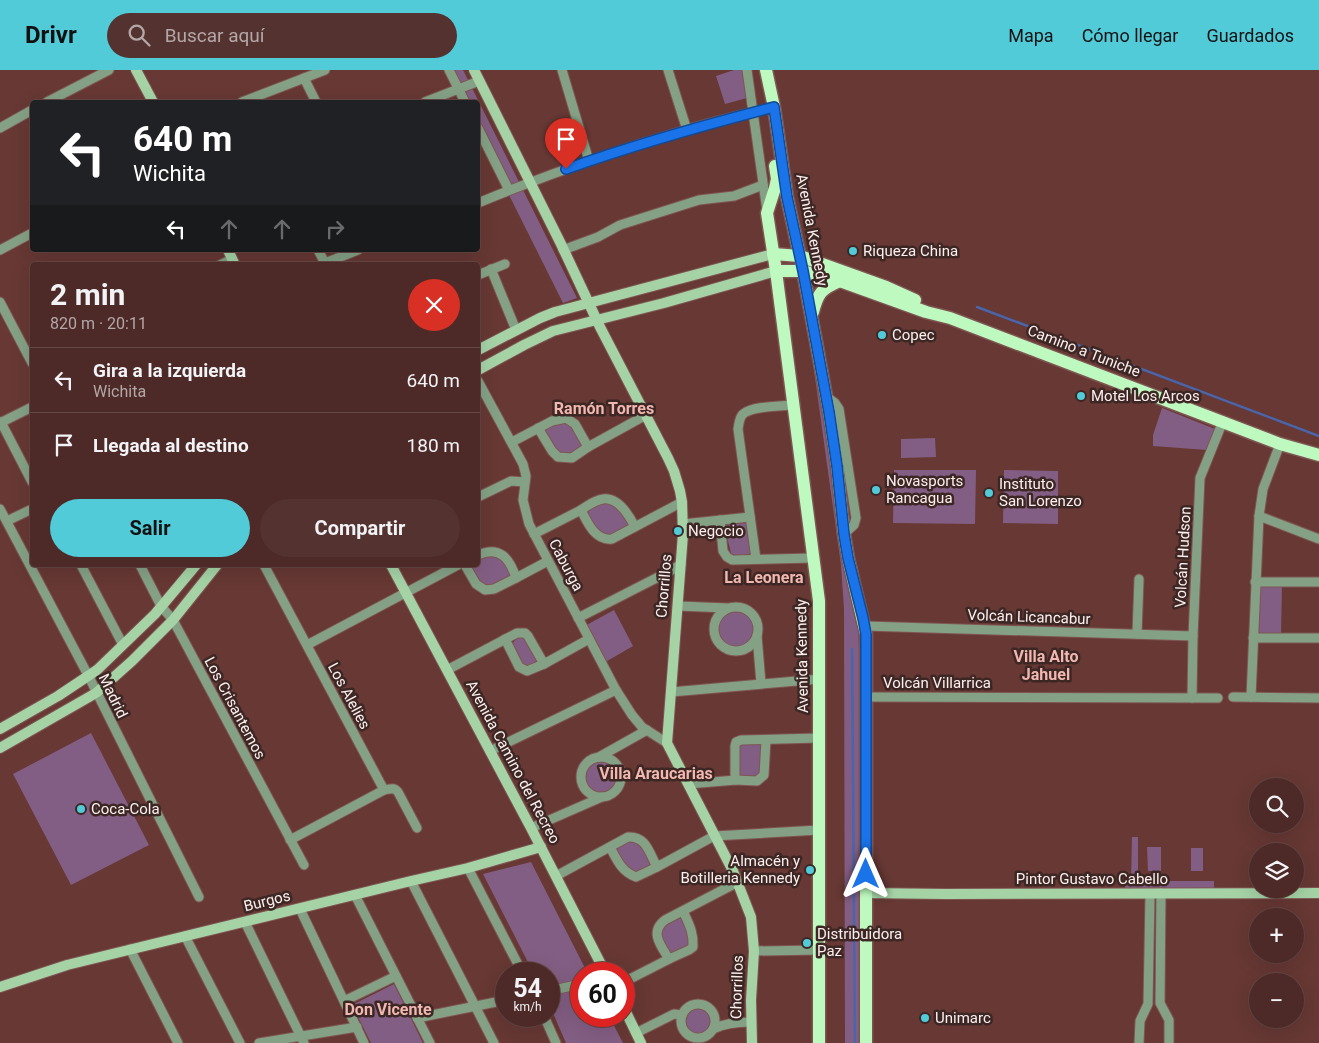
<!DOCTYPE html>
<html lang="es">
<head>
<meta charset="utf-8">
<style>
  body { margin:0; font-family:Roboto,sans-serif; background:#54322f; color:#f1f3f6; height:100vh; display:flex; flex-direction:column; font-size:19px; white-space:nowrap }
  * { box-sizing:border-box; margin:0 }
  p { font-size:16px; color:#b3a7a7 }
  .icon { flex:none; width:28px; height:28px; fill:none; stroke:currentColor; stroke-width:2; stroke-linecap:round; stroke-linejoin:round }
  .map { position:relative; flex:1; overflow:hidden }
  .panel { position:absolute; left:30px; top:192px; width:450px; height:305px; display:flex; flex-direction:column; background:#4d2a27; border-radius:5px; box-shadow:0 5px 20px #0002,0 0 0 1px #644644 }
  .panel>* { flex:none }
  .banner { position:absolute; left:30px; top:30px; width:450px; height:152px; border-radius:5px; box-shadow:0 5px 20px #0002,0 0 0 1px #644644; background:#202124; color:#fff; overflow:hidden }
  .controls { position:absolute; left:1249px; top:708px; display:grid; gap:10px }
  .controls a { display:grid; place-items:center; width:55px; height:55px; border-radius:50%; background:#4d2a27; box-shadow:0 5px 20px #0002,0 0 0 1px #644644; font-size:25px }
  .speed { position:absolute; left:495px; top:892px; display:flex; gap:10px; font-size:25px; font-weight:700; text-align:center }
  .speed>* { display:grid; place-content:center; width:65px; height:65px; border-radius:50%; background:#4d2a27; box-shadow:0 5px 20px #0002,0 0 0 1px #644644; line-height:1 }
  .speed small { font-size:12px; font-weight:400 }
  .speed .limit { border:8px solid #d22; background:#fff; color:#111 }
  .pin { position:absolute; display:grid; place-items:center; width:42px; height:42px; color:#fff; margin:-51px -21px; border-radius:50% 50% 50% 0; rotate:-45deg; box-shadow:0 0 5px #0007 }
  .pin .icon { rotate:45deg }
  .me { position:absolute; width:55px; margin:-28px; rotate:0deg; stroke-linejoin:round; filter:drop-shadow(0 0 4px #0008) }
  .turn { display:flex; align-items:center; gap:18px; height:105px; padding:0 20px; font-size:22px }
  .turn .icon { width:65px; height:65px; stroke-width:2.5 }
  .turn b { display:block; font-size:35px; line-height:42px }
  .lanes { display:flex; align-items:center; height:48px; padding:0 20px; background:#0003; justify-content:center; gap:25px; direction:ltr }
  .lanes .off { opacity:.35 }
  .round { display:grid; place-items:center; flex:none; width:52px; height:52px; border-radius:26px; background:#54322f }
  .summary { display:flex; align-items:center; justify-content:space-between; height:85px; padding:0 20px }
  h1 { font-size:30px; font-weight:700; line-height:38px }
  .button { display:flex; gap:10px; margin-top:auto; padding:10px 20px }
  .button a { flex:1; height:58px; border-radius:30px; background:#52cbd9; color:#111; font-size:20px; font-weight:700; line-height:58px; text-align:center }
  .button a+a { background:#54322f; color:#f1f3f6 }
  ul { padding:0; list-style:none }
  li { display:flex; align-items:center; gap:15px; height:65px; padding:0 20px; border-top:1px solid #644644 }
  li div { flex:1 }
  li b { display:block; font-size:19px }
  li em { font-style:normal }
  header { display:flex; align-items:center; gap:30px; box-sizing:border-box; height:70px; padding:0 25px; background:#52cbd9; color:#111 }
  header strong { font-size:24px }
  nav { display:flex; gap:28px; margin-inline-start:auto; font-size:18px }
  .search { width:350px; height:45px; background:#54322f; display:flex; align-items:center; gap:12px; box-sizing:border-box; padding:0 18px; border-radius:28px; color:#b3a7a7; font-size:19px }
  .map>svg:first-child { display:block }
  .green { fill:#835e84 }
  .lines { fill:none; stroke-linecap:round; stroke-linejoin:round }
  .stream { stroke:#4965ab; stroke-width:2.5 }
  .street-casing { stroke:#7f5552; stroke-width:11 }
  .secondary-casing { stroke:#7f5552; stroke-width:12 }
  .primary-casing { stroke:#7f5552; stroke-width:15 }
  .street { stroke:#84a185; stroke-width:9 }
  .secondary { stroke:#a5d3a6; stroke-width:10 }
  .primary { stroke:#befac0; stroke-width:12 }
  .route-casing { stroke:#114b97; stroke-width:12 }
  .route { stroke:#1a73e8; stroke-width:9 }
  .poi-dot { fill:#52cbd9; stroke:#3d2724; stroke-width:2 }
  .labels { text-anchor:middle; stroke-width:5; stroke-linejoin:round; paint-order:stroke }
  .street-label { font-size:15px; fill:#fcefee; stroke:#3d2724 }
  .poi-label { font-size:15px; fill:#fcefee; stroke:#3d2724; text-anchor:start }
  .neighbourhood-label { font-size:16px; font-weight:bold; fill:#f1b7b0; stroke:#3d2724 }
</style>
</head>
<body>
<header>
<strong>Drivr</strong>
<div class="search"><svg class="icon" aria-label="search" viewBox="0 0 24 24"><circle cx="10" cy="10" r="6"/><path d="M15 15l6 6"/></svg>Buscar aquí</div>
<nav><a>Mapa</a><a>Cómo llegar</a><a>Guardados</a></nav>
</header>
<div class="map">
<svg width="1319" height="973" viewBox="0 0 1319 973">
  <rect width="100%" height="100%" fill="#673834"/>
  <g class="green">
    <polygon points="446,0 463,0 577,228 563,233 478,63 478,32 462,32"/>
    <polygon points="734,0 743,0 747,28 725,34 716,6"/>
    <polygon points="810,256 858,553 859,578 860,973 845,973 844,539 841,495 808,257"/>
    <polygon points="1162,338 1215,359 1207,380 1153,376 1153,365"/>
    <path d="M562 353C575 355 579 366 585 377L571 385 559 384 543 360 554 355Z"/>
    <polygon points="935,368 936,387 901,388 901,369"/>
    <polygon points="894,400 976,400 975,454 893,453"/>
    <polygon points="1004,400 1058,401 1058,454 1003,453"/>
    <path d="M602 432C618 435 623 442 631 455L611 466 598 463 584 441Z"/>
    <polygon points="747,453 754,483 734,487 731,483 724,456 726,454"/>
    <polygon points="490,484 501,487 513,507 494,517 482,516 468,495 478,495 478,488"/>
    <polygon points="1282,515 1281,565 1259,564 1260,516"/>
    <polygon points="614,540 633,576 602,594 583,557"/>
    <circle cx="736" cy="559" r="19"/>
    <polygon points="523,567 526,569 537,590 532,596 529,598 521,596 512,574 517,568"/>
    <polygon points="91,663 149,775 71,815 13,704"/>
    <polygon points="763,672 760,707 738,708 738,674"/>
    <circle cx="601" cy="707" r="18"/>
    <polygon points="1132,767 1138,767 1138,811 1214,811 1214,818 1125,818 1126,812 1131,811"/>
    <polygon points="628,769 638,770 653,795 636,804 626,800 614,777"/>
    <polygon points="1147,777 1161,777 1161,801 1148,801"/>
    <rect x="1191" y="778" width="12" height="23"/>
    <polygon points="531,792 588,904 581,904 581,946 609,946 623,973 566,973 549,934 549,904 534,904 483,804"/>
    <path d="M682 846 689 860 690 875 671 885C663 872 659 871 663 855Z"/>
    <polygon points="394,914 423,973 371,973 352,935"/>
    <circle cx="698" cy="951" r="14"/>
  </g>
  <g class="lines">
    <g class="stream">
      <polyline points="977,237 1319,366"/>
      <polyline points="852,579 855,973"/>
    </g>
    <defs>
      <g id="street">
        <polyline points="449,0 465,32"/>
        <polyline points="562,0 589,91"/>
        <polyline points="668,0 687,60"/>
        <polyline points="747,0 767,141"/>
        <polyline points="304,8 316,32"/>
        <polyline points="47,32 109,0"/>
        <polyline points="242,32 325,0"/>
        <polyline points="425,32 479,11"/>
        <polyline points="0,58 32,40"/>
        <polyline points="478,58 509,120"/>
        <path d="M478 133C546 105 615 81 686 60 715 51 745 44 774 37"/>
        <polyline points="0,180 32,163"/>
        <polyline points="318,180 326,195"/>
        <polyline points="563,180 598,167 620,155 699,130 734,126 763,115"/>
        <polyline points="325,193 358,180"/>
        <polyline points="220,195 232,189"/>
        <polyline points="491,199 516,260"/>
        <polyline points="478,205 505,194"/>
        <polyline points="0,232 32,293"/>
        <polyline points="478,311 523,394 526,406 523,430 529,454 616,620 632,645 642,657 667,673"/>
        <polyline points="826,326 835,333 839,339 856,448 854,455 844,464"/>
        <polyline points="1,352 32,412"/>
        <polyline points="0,353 32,337"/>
        <polyline points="538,358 552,381 558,387 572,388 588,377"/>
        <polyline points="512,372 552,351 566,348 575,354 588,377 646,345"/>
        <polyline points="478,427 511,411 525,412"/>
        <polyline points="0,439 89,607 199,827"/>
        <polyline points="1259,446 1319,469"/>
        <polyline points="720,450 723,481 727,487 732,490 813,488"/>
        <polyline points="7,451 32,439"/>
        <polyline points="683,454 750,447"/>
        <path d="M635 457C629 445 618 427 603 429 595 430 587 436 581 440 587 452 595 471 612 469L682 432"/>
        <polyline points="534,464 581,440"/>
        <path d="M478 485C500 475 510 489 516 508L548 491"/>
        <path d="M756 489 738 359C739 354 739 348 743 344 752 336 781 336 794 335"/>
        <polyline points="81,495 123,575"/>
        <polyline points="140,495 161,536 173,550 304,795"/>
        <polyline points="264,495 384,720"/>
        <polyline points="465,495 476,514 485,520 494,519 516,508"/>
        <polyline points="1255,512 1319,512"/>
        <polyline points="678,536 728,538"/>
        <circle cx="736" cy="559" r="22"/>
        <polyline points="578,548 672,500 681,494"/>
        <polyline points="865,556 1193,566"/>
        <polyline points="1137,564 1139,509"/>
        <polyline points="757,566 761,613"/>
        <polyline points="1253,568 1319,568"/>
        <polyline points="505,569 519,597 527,601 544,594"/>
        <polyline points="307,575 458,495"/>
        <polyline points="447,600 517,563 525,563 528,566 544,594 589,569"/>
        <polyline points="671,622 820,609"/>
        <polyline points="866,627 1218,628"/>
        <polyline points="1233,627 1319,628"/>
        <polyline points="1251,627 1259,446 1263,419 1280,374"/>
        <polyline points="1192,628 1193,566 1200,408 1223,351"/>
        <polyline points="490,681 616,620"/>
        <polyline points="599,687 647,660"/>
        <circle cx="601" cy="707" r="20"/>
        <polyline points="736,710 757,711 764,705 766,670"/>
        <polyline points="688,714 736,710 735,706 735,676 736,672 741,670 819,668"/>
        <polyline points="531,758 602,727"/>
        <path d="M290 770 384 720C390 719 394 717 398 722L417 758"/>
        <path d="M610 777C617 790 621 801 636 807L657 797"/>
        <polyline points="468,798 523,904"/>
        <path d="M556 806 628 767C646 766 649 782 657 797L714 766 819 760"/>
        <polyline points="411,811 494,973"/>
        <polyline points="1161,823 1160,933 1169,950 1169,973"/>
        <polyline points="355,825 430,973"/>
        <polyline points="300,839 364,973"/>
        <polyline points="245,852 304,973"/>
        <polyline points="185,866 240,973"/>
        <polyline points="130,879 178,973"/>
        <polyline points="754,881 819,880"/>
        <path d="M669 889 689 880 693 877C694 863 689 854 683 841"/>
        <path d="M624 912 669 889C661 876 649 862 665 850L738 812"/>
        <polyline points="549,921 581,914"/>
        <polyline points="344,931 396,906"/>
        <circle cx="698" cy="951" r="17"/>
        <polyline points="544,946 556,973"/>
        <polyline points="417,948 506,930"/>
        <path d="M713 959C725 953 737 952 751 952"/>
        <polyline points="636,963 674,944 682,945"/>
        <polyline points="259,973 357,957"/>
        <polyline points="1139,973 1140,951 1148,934 1150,824"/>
      </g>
      <g id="secondary">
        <polyline points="136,0 153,32"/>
        <polyline points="474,0 561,174 600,257 668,388 674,401 680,421 682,432 683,464 667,673 733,801 751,847 754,881 751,930 752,973"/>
        <polyline points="228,180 235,195"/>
        <polyline points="478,280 540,248 555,242 773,184"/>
        <polyline points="478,300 524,275 553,261 664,233 776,201"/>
        <polyline points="391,495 531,758 606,904"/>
        <polyline points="0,659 58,626 97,600 155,544 196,495"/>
        <polyline points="0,678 96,623 132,591 173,550 217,495"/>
        <polyline points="866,823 945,824 1319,823"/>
        <polyline points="0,917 67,895 411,811 468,798 541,777"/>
        <polyline points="624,938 641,973"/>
      </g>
      <g id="primary">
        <polyline points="766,0 774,37 787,127 803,201 829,342 837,396 844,464 848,488 866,564 866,973"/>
        <polyline points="775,96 777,109 775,118 767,143 776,201 819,531 819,973"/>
        <polyline points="773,184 800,186 886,217 915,230"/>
        <polyline points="776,201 803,201 840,211 926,242 950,248 1280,374 1319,385"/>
        <path d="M813 242C818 223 821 219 840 211"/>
      </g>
    </defs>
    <use href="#street" class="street-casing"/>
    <use href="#secondary" class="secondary-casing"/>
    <use href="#primary" class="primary-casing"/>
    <use href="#street" class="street"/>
    <use href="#secondary" class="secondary"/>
    <use href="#primary" class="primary"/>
  </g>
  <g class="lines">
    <defs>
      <path id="route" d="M566 99C634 75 704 55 774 37L787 127 803 201 829 342 837 396 844 464 848 488 863 548 866 564V804"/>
    </defs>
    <use href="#route" class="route-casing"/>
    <use href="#route" class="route"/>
  </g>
  <g class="poi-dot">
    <circle cx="853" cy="181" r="5"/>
    <circle cx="882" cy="265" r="5"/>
    <circle cx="1081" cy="326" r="5"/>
    <circle cx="876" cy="420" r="5"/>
    <circle cx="989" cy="423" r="5"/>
    <circle cx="678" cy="461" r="5"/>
    <circle cx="81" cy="739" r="5"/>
    <circle cx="810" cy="800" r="5"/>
    <circle cx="807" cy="873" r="5"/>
    <circle cx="925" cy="948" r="5"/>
  </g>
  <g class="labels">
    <g class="street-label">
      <text transform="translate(812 160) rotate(79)" y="5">Avenida Kennedy</text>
      <text transform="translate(1084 281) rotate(21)" y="5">Camino a Tuniche</text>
      <text transform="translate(1183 487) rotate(-87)" y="5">Volcán Hudson</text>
      <text transform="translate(566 495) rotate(62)" y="5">Caburga</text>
      <text transform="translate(664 516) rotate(-85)" y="5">Chorrillos</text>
      <text transform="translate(1029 547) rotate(2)" y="5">Volcán Licancabur</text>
      <text transform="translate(802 586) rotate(-91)" y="5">Avenida Kennedy</text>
      <text x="937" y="618">Volcán Villarrica</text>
      <text transform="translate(113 626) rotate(64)" y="5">Madrid</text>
      <text transform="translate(349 626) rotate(62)" y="5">Los Alelies</text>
      <text transform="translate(235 638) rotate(62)" y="5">Los Crisantemos</text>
      <text transform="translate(513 692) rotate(62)" y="5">Avenida Camino del Recreo</text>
      <text x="1092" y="814">Pintor Gustavo Cabello</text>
      <text transform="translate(267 831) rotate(-14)" y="5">Burgos</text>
      <text transform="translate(737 917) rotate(-88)" y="5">Chorrillos</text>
    </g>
    <g class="poi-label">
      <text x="863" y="186">Riqueza China</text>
      <text x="892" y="270">Copec</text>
      <text x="1091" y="331">Motel Los Arcos</text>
      <text x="886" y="416">Novasports<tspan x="886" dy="17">Rancagua</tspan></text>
      <text x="999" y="419">Instituto<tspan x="999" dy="17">San Lorenzo</tspan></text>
      <text x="688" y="466">Negocio</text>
      <text x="91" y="744">Coca-Cola</text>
      <text x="800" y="796" text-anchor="end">Almacén y<tspan x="800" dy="17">Botilleria Kennedy</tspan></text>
      <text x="817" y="869">Distribuidora<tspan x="817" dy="17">Paz</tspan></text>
      <text x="935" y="953">Unimarc</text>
    </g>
    <g class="neighbourhood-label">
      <text x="604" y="344">Ramón Torres</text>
      <text x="764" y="513">La Leonera</text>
      <text x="1046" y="592">Villa Alto<tspan x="1046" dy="18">Jahuel</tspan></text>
      <text x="656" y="709">Villa Araucarias</text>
      <text x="388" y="945">Don Vicente</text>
    </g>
  </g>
</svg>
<div class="controls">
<a><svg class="icon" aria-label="search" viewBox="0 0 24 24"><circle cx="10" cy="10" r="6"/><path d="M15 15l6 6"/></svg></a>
<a><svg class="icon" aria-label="layers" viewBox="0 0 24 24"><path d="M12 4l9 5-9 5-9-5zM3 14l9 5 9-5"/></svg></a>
<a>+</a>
<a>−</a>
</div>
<div class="speed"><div>54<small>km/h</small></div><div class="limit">60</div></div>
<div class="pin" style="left:566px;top:99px;background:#d93025"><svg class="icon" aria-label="arrive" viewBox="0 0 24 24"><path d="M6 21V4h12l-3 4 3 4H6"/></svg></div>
<svg class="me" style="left:866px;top:804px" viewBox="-20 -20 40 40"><path d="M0-17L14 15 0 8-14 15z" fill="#1a73e8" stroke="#fff" stroke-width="4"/></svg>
<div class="banner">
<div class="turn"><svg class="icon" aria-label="left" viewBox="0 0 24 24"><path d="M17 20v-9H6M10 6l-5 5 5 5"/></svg><div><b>640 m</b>Wichita</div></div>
<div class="lanes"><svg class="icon" aria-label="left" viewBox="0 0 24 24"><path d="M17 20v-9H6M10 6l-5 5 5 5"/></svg><svg class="icon off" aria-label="ahead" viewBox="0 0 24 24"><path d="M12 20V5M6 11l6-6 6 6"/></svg><svg class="icon off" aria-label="ahead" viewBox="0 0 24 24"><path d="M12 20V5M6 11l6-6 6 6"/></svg><svg class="icon off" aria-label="right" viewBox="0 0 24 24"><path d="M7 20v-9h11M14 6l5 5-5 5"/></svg></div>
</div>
<section class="panel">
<div class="summary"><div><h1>2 min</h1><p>820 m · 20:11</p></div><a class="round" style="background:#d93025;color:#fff"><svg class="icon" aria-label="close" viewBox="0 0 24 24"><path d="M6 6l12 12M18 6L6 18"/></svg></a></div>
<ul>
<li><svg class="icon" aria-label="left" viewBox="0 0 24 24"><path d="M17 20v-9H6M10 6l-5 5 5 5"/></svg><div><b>Gira a la izquierda</b><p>Wichita</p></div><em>640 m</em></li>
<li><svg class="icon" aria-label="arrive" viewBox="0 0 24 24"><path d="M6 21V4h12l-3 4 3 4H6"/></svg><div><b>Llegada al destino</b></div><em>180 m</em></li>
</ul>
<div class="button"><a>Salir</a><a>Compartir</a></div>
</section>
</div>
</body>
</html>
